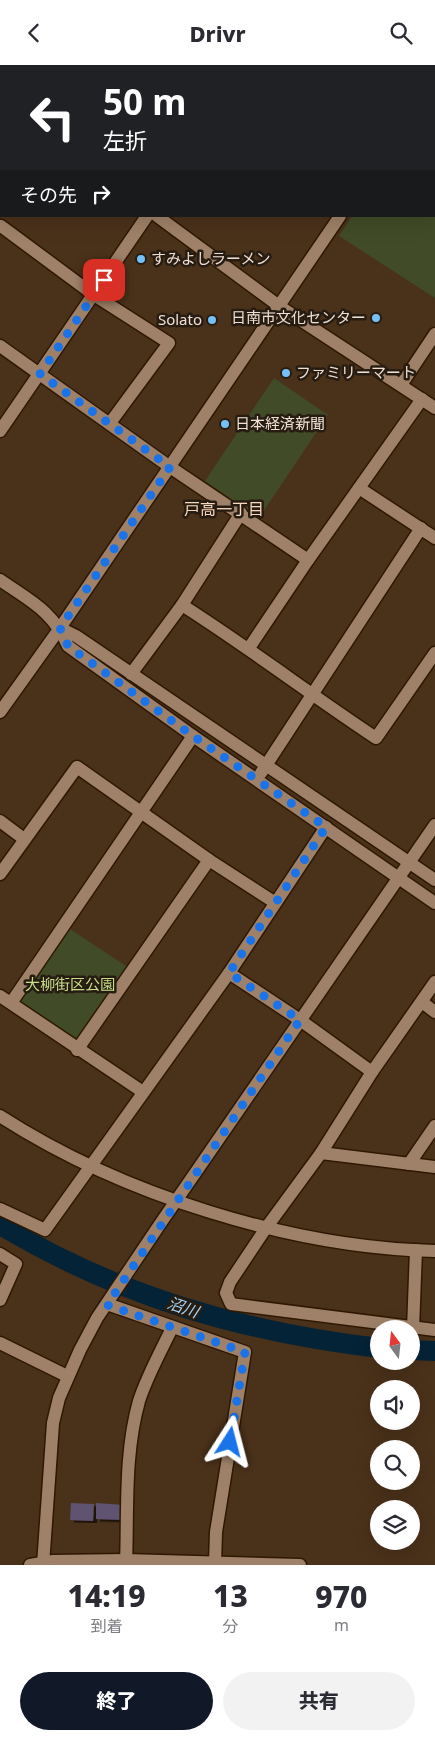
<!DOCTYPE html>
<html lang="ja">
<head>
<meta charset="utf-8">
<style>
  body { margin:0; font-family:"Noto Sans","Noto Sans JP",sans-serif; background:#f2f2f3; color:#2b2b33; height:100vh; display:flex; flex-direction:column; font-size:19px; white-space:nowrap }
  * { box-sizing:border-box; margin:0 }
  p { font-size:16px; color:#7c7c81 }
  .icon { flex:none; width:28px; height:28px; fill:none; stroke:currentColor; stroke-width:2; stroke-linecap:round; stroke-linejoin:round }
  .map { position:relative; height:1500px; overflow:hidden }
  .drawer { display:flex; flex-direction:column; background:#fff; flex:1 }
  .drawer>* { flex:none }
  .hud { position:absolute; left:0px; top:0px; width:435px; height:152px; box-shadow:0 5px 20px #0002; background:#202124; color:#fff; overflow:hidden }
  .needle { width:32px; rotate:345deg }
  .tools { position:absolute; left:370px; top:1255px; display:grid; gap:10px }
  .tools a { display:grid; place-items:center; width:50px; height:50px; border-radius:50%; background:#fff; box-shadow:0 5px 20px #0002; font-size:25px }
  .pin { position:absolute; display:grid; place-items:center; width:42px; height:42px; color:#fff; margin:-21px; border-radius:10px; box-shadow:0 2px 8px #0006 }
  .me { position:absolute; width:55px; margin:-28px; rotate:9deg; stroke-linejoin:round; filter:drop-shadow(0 0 4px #0008) }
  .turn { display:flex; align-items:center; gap:18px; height:105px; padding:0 20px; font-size:22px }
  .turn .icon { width:65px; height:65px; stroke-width:2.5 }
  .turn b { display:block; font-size:35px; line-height:42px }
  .then { display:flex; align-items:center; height:48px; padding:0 20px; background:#0003; gap:10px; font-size:19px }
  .eta { display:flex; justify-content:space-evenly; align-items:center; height:85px; text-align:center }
  .eta b { font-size:30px; font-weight:800; line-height:35px }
  .primary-button { display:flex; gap:10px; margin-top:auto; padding:10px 20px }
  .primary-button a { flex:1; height:58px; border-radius:30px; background:#111827; color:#fff; font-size:20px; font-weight:800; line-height:58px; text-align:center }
  .primary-button a+a { background:#f2f2f3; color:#2b2b33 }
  header { display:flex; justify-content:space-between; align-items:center; height:65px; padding:0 20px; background:#fff; font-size:22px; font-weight:800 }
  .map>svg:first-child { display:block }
  .green { fill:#414b27 }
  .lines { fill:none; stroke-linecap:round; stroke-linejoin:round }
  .river { stroke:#052336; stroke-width:20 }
  .building { fill:#5e5271; filter:url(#shadow) }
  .minor-casing { stroke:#2f1802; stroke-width:15 }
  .minor { stroke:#9e8168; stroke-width:12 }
  .route { stroke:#1a73e8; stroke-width:9; stroke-dasharray:0 16.2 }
  .poi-dot { fill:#75c0f6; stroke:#271c12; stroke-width:2 }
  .labels { text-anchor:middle; stroke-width:5; stroke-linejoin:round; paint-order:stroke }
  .poi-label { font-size:15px; fill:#f0e0d3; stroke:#271c12; text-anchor:start }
  .park-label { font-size:15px; fill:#c6de87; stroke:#271c12 }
  .neighbourhood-label { font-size:16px; fill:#f9d8be; stroke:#271c12 }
  .water-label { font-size:16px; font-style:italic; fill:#a6d5f8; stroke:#271c12 }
</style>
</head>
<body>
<header><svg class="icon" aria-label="back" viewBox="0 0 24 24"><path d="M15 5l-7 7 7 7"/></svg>Drivr<svg class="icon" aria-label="search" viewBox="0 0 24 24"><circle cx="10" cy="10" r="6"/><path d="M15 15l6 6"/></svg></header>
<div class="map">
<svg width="435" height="1500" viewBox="0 0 435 1500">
  <defs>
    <filter id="shadow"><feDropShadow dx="4" dy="2.5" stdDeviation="0" flood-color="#0009"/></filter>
  </defs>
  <rect width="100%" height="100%" fill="#4a311a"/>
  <g class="green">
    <polygon points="435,31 435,233 339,171 352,151 434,151"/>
    <polygon points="274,313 328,350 259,453 205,416"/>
    <polygon points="64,860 129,903 77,976 14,933"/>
  </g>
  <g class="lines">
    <g class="river">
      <path d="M0 1160C119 1231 242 1267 379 1283"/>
      <polyline points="411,1285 435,1286"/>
    </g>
  </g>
  <g class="building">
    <polygon points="71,1438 94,1439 93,1456 70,1455"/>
    <polygon points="96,1438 125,1440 124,1455 96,1454"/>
  </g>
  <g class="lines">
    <defs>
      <g id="minor">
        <polyline points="111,1 111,0"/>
        <polyline points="434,15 435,14"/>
        <polyline points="0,18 1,19"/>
        <polyline points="157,151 279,241 435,343"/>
        <polyline points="1,161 94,230 169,278 110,358"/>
        <polyline points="0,281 170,402 308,495"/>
        <polyline points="401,320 435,269"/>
        <polyline points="0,366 147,151"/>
        <polyline points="359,423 435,473"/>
        <path d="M0 515C30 536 53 546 68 581L193 671 435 838"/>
        <path d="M182 540C248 582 311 630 376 673L435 588"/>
        <polyline points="60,563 76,571 435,815"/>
        <polyline points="249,583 308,495 422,334"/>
        <polyline points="131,609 182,540 241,448"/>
        <polyline points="0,647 60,563 340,151"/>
        <polyline points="261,708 421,463"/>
        <polyline points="0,756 24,774"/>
        <polyline points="0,809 77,702 209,795 274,837"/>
        <polyline points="229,908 300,955 372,1007"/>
        <polyline points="435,917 372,1007 321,1088 266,1163 230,1217 226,1228 231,1239 435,1265"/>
        <polyline points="0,931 143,1027"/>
        <polyline points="422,937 435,947"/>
        <polyline points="11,938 193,671"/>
        <polyline points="77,985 209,795"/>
        <path d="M0 1051C121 1129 291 1183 435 1186"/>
        <polyline points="321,1088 435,1102"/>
        <polyline points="409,1099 435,1061"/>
        <polyline points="0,1144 45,1165 229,908 326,762"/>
        <polyline points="0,1189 16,1199 0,1235"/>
        <polyline points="107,1239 245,1287 216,1467 215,1498"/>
        <polyline points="413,1264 416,1185"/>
        <polyline points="0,1278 67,1311"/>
        <polyline points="30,1500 53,1496 126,1495 300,1500"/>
        <polyline points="43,1500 53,1358 59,1333 80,1285 97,1253 160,1159 435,760"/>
        <path d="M126 1500C128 1446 124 1389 139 1336 147 1311 161 1286 172 1263"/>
      </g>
    </defs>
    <use href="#minor" class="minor-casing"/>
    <use href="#minor" class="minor"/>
  </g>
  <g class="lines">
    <polyline class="route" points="104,215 40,309 170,402 60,563 68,581 193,671 326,762 229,908 300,955 107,1240 245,1287 230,1377"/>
  </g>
  <g class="poi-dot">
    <circle cx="141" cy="194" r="5"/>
    <circle cx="376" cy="253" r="5"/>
    <circle cx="212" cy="255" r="5"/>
    <circle cx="286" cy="308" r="5"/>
    <circle cx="225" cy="359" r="5"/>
  </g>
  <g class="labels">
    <g class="poi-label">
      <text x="151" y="199">すみよしラーメン</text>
      <text x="366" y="258" text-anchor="end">日南市文化センター</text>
      <text x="202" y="260" text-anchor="end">Solato</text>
      <text x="296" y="313">ファミリーマート</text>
      <text x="235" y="364">日本経済新聞</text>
    </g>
    <g class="park-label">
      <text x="70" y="925">大柳街区公園</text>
    </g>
    <g class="neighbourhood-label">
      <text x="224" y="450">戸高一丁目</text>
    </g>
    <g class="water-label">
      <text transform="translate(183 1242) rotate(19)" y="6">沼川</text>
    </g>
  </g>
</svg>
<div class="tools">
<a><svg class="needle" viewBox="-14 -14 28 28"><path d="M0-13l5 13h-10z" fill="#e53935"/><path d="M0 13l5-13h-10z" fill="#7c7c81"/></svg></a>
<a><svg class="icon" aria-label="sound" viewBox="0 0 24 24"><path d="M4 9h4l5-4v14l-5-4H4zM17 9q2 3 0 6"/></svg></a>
<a><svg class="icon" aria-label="search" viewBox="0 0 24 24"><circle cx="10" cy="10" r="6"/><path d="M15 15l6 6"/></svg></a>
<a><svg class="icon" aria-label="layers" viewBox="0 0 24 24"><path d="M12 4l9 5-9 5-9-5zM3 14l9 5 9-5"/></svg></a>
</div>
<div class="pin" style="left:104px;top:215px;background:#d93025"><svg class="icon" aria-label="arrive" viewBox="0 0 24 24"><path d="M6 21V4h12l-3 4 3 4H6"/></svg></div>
<svg class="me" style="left:230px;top:1377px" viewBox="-20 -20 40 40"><path d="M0-17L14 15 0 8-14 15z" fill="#1a73e8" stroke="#fff" stroke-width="4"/></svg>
<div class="hud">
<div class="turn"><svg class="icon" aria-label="left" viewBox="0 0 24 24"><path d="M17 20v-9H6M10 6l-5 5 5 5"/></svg><div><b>50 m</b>左折</div></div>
<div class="then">その先<svg class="icon" aria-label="right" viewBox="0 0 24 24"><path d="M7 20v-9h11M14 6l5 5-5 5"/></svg></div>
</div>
</div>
<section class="drawer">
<div class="eta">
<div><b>14:19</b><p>到着</p></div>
<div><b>13</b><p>分</p></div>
<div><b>970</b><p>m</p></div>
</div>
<div class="primary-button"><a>終了</a><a>共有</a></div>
</section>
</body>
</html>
